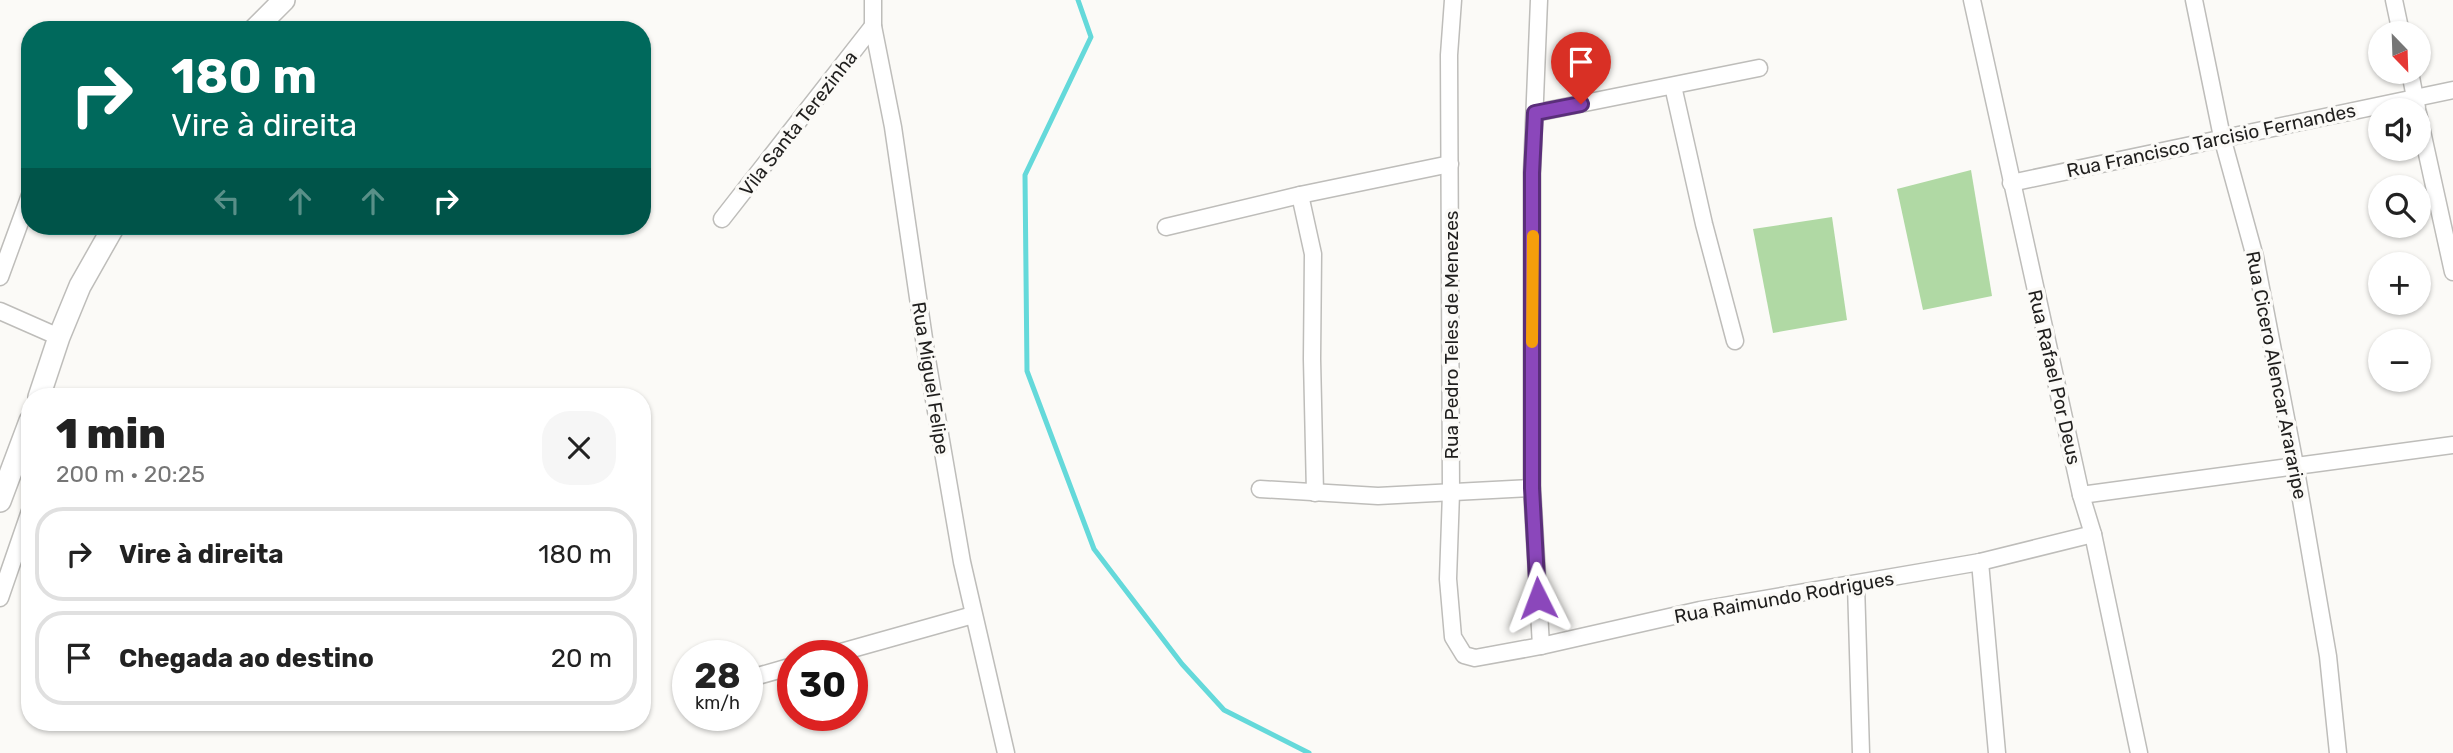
<!DOCTYPE html>
<html lang="pt">
<head>
<meta charset="utf-8">
<style>
  body { margin:0; font-family:Rubik,sans-serif; background:#f6f6f6; color:#222; height:100vh; display:flex; flex-direction:column; font-size:26px; white-space:nowrap }
  * { box-sizing:border-box; margin:0 }
  p { font-size:23px; color:#767676 }
  .icon { flex:none; width:38px; height:38px; fill:none; stroke:currentColor; stroke-width:2; stroke-linecap:round; stroke-linejoin:round }
  .map { position:relative; flex:1; overflow:hidden }
  .details { position:absolute; left:21px; top:388px; width:630px; height:343px; display:flex; flex-direction:column; background:#fff; border-radius:28px; box-shadow:0 2px 5px #0004 }
  .details>* { flex:none }
  .hud { position:absolute; left:21px; top:21px; width:630px; height:214px; border-radius:28px; box-shadow:0 2px 5px #0004; background:#00695c; color:#fff; overflow:hidden }
  .needle { width:46px; rotate:157deg }
  .buttons { position:absolute; left:2368px; top:21px; display:grid; gap:14px }
  .buttons a { display:grid; place-items:center; width:63px; height:63px; border-radius:50%; background:#fff; box-shadow:0 2px 5px #0004; font-size:35px }
  .speed { position:absolute; left:672px; top:640px; display:flex; gap:14px; font-size:35px; font-weight:700; text-align:center }
  .speed>* { display:grid; place-content:center; width:91px; height:91px; border-radius:50%; background:#fff; box-shadow:0 2px 5px #0004; line-height:1 }
  .speed small { font-size:18px; font-weight:400 }
  .speed .limit { border:10px solid #d22; background:#fff; color:#111 }
  .pin { position:absolute; display:grid; place-items:center; width:60px; height:60px; color:#fff; margin:-72px -30px; border-radius:50% 50% 50% 0; rotate:-45deg; box-shadow:0 0 7px #0007 }
  .pin .icon { rotate:45deg }
  .me { position:absolute; width:77px; margin:-38px; rotate:357deg; stroke-linejoin:round; filter:drop-shadow(0 0 5px #0008) }
  .turn { display:flex; align-items:center; gap:24px; height:147px; padding:0 35px; font-size:32px }
  .turn .icon { width:91px; height:91px; stroke-width:2.5 }
  .turn b { display:block; font-size:49px; line-height:60px }
  .lanes { display:flex; align-items:center; height:66px; padding:0 35px; background:#0003; justify-content:center; gap:35px; direction:ltr }
  .lanes .off { opacity:.35 }
  .round { display:grid; place-items:center; flex:none; width:74px; height:74px; border-radius:28px; background:#f6f6f6 }
  .headline { display:flex; align-items:center; justify-content:space-between; height:119px; padding:0 35px }
  h1 { font-size:42px; font-weight:800; line-height:52px }
  ul { padding:0; list-style:none }
  li { display:flex; align-items:center; gap:21px; height:94px; margin:0 14px 10px; padding:0 21px; border:4px solid #e0e0e0; border-radius:28px }
  li div { flex:1 }
  li b { display:block; font-size:26px }
  li em { font-style:normal }
  .map>svg:first-child { display:block }
  .grass { fill:#b0d9a4 }
  .lines { fill:none; stroke-linecap:round; stroke-linejoin:round }
  .stream { stroke:#64d9da; stroke-width:5 }
  .minor-casing { stroke:#bebdba; stroke-width:19 }
  .tertiary-casing { stroke:#bebdba; stroke-width:24 }
  .minor { stroke:#fff; stroke-width:16 }
  .tertiary { stroke:#fff; stroke-width:21 }
  .route-casing { stroke:#5a2e7a; stroke-width:18 }
  .route { stroke:#8b47bb; stroke-width:12 }
  .slow { stroke:#f59e0b; stroke-width:12 }
  .labels { text-anchor:middle; stroke-width:7; stroke-linejoin:round; paint-order:stroke }
  .street-label { font-size:19px; fill:#201f1e; stroke:#fbfaf7 }
</style>
</head>
<body>
<div class="map">
<svg width="2453" height="753" viewBox="0 0 2453 753">
  <rect width="100%" height="100%" fill="#fbfaf7"/>
  <g class="grass">
    <polygon points="1971,170 1992,296 1923,310 1897,189"/>
    <polygon points="1832,217 1847,320 1773,333 1753,229"/>
  </g>
  <g class="lines">
    <polyline class="stream" points="1078,0 1091,37 1025,175 1027,371 1094,549 1182,664 1224,710 1309,753"/>
    <defs>
      <g id="minor">
        <polyline points="873,0 873,26 893,127 927,359 962,562 1006,753"/>
        <polyline points="1453,0 1449,55 1451,493 1448,579 1453,637 1464,655 1475,658 1541,646 1700,610 1980,562 2093,534"/>
        <polyline points="1539,0 1532,173 1532,488 1541,646"/>
        <polyline points="1972,0 2081,495 2093,534 2139,753"/>
        <polyline points="2194,0 2222,137 2255,257 2295,465 2328,656 2338,753"/>
        <polyline points="2394,0 2401,33"/>
        <polyline points="2410,72 2417,108"/>
        <polyline points="1673,86 1704,224 1735,341"/>
        <polyline points="1535,113 1759,68"/>
        <polyline points="2418,113 2453,272"/>
        <polyline points="2011,183 2453,90"/>
        <polyline points="1300,195 1313,254 1312,359 1315,493"/>
        <polyline points="722,219 873,26"/>
        <polyline points="1166,227 1300,195 1450,164"/>
        <polyline points="0,277 30,195"/>
        <polyline points="0,311 59,337"/>
        <polyline points="1260,489 1378,496 1532,488"/>
        <polyline points="2081,495 2453,445"/>
        <polyline points="1980,562 1997,753"/>
        <polyline points="1856,584 1861,753"/>
        <polyline points="0,598 30,511"/>
        <polyline points="827,656 973,615"/>
        <polyline points="747,679 793,666"/>
      </g>
      <g id="tertiary">
        <polyline points="254,30 284,0"/>
        <polyline points="39,397 59,337 80,286 114,226"/>
        <polyline points="0,501 30,421"/>
      </g>
    </defs>
    <use href="#minor" class="minor-casing"/>
    <use href="#tertiary" class="tertiary-casing"/>
    <use href="#minor" class="minor"/>
    <use href="#tertiary" class="tertiary"/>
  </g>
  <g class="lines">
    <defs>
      <polyline id="route" points="1538,598 1532,488 1532,173 1535,113 1581,104"/>
    </defs>
    <use href="#route" class="route-casing"/>
    <use href="#route" class="route"/>
    <polyline class="slow" points="1532,342 1533,236"/>
  </g>
  <g class="labels">
    <g class="street-label">
      <text transform="translate(798 123) rotate(-52)" y="7">Vila Santa Terezinha</text>
      <text transform="translate(2211 140) rotate(-12)" y="7">Rua Francisco Tarcisio Fernandes</text>
      <text transform="translate(1451 335) rotate(-90)" y="7">Rua Pedro Teles de Menezes</text>
      <text transform="translate(2277 375) rotate(79)" y="7">Rua Cicero Alencar Arararipe</text>
      <text transform="translate(2055 377) rotate(77)" y="7">Rua Rafael Por Deus</text>
      <text transform="translate(931 378) rotate(81)" y="7">Rua Miguel Felipe</text>
      <text transform="translate(1784 597) rotate(-10)" y="7">Rua Raimundo Rodrigues</text>
    </g>
  </g>
</svg>
<div class="buttons">
<a><svg class="needle" viewBox="-14 -14 28 28"><path d="M0-13l5 13h-10z" fill="#e53935"/><path d="M0 13l5-13h-10z" fill="#767676"/></svg></a>
<a><svg class="icon" aria-label="sound" viewBox="0 0 24 24"><path d="M4 9h4l5-4v14l-5-4H4zM17 9q2 3 0 6"/></svg></a>
<a><svg class="icon" aria-label="search" viewBox="0 0 24 24"><circle cx="10" cy="10" r="6"/><path d="M15 15l6 6"/></svg></a>
<a>+</a>
<a>−</a>
</div>
<div class="speed"><div>28<small>km/h</small></div><div class="limit">30</div></div>
<div class="pin" style="left:1581px;top:104px;background:#d93025"><svg class="icon" aria-label="arrive" viewBox="0 0 24 24"><path d="M6 21V4h12l-3 4 3 4H6"/></svg></div>
<svg class="me" style="left:1538px;top:598px" viewBox="-20 -20 40 40"><path d="M0-17L14 15 0 8-14 15z" fill="#8b47bb" stroke="#fff" stroke-width="4"/></svg>
<div class="hud">
<div class="turn"><svg class="icon" aria-label="right" viewBox="0 0 24 24"><path d="M7 20v-9h11M14 6l5 5-5 5"/></svg><div><b>180 m</b>Vire à direita</div></div>
<div class="lanes"><svg class="icon off" aria-label="left" viewBox="0 0 24 24"><path d="M17 20v-9H6M10 6l-5 5 5 5"/></svg><svg class="icon off" aria-label="ahead" viewBox="0 0 24 24"><path d="M12 20V5M6 11l6-6 6 6"/></svg><svg class="icon off" aria-label="ahead" viewBox="0 0 24 24"><path d="M12 20V5M6 11l6-6 6 6"/></svg><svg class="icon" aria-label="right" viewBox="0 0 24 24"><path d="M7 20v-9h11M14 6l5 5-5 5"/></svg></div>
</div>
<section class="details">
<div class="headline"><div><h1>1 min</h1><p>200 m · 20:25</p></div><a class="round"><svg class="icon" aria-label="close" viewBox="0 0 24 24"><path d="M6 6l12 12M18 6L6 18"/></svg></a></div>
<ul>
<li><svg class="icon" aria-label="right" viewBox="0 0 24 24"><path d="M7 20v-9h11M14 6l5 5-5 5"/></svg><div><b>Vire à direita</b></div><em>180 m</em></li>
<li><svg class="icon" aria-label="arrive" viewBox="0 0 24 24"><path d="M6 21V4h12l-3 4 3 4H6"/></svg><div><b>Chegada ao destino</b></div><em>20 m</em></li>
</ul>
</section>
</div>
</body>
</html>
